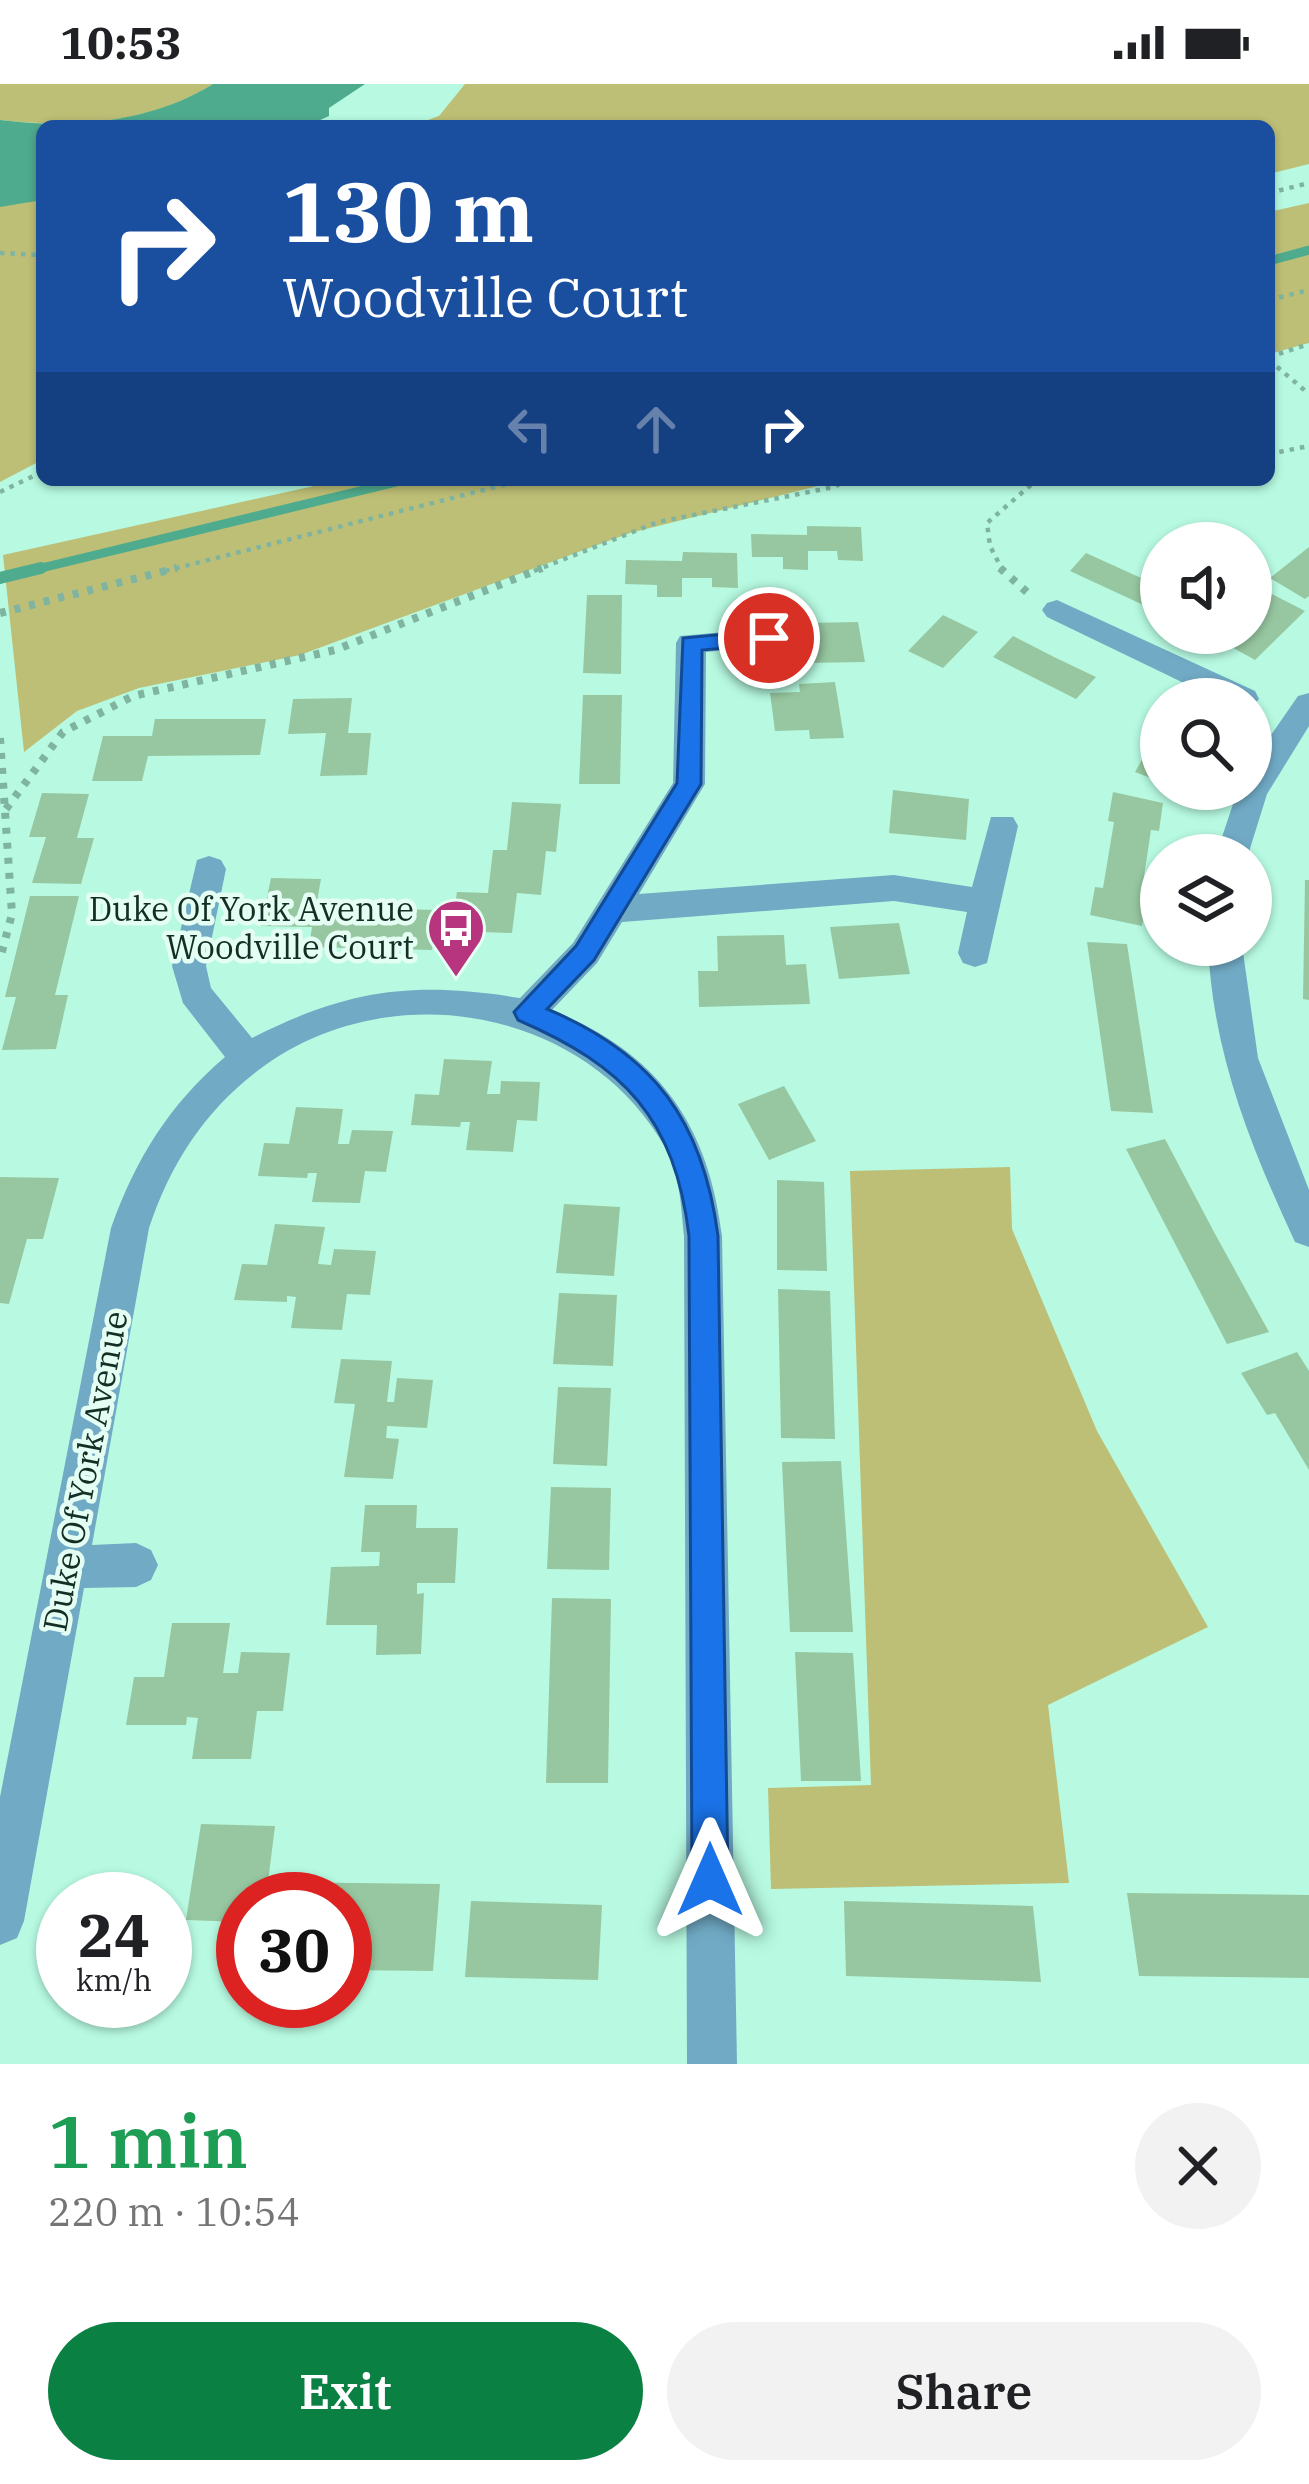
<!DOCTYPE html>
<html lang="en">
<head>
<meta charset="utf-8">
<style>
  body { margin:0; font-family:"IBM Plex Serif",serif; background:#f2f2f2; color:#202124; height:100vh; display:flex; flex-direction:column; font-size:45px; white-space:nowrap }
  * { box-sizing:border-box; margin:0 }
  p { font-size:39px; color:#757577 }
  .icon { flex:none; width:66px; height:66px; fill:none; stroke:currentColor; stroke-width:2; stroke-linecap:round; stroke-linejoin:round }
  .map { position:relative; height:1980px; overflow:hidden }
  .drawer { display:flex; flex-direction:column; background:#fff; flex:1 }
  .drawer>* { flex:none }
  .banner { position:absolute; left:36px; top:36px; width:1239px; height:366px; border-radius:18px; box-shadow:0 3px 9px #0004; background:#1a4fa0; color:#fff; overflow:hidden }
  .fabs { position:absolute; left:1140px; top:438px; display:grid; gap:24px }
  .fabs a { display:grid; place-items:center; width:132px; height:132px; border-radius:50%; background:#fff; box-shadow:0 3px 9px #0004; font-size:60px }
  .speed { position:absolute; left:36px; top:1788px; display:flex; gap:24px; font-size:60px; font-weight:700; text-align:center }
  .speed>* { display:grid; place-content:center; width:156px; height:156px; border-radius:50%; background:#fff; box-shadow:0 3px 9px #0004; line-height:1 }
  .speed small { font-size:30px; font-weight:400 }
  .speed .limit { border:18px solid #d22; background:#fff; color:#111 }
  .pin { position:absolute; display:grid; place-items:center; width:102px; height:102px; color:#fff; margin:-51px; border:6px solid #fff; border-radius:50%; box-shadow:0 3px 12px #0007 }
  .me { position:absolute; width:132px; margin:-66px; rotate:0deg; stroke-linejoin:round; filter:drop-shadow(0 0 9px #0008) }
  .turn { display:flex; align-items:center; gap:42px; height:252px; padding:0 48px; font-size:54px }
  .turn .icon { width:156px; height:156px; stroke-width:2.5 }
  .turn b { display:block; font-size:84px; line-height:102px }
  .lanes { display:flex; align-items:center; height:114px; padding:0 48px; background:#0003; justify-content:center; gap:60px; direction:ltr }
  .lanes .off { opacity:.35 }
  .round { display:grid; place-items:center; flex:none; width:126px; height:126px; border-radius:63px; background:#f2f2f2 }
  .summary { display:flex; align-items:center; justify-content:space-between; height:204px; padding:0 48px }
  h1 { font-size:72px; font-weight:600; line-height:90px; color:#1e9e55 }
  .cta { display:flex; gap:24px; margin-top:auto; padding:24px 48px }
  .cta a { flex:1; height:138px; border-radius:72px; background:#0b8043; color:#fff; font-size:48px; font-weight:600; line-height:138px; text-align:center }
  .cta a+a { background:#f2f2f2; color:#202124 }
  .status { display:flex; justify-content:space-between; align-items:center; height:84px; padding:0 60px; background:#fff; direction:ltr }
  .status svg { height:33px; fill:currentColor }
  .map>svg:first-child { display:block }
  .green { fill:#bdbf76 }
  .water { fill:#4fab8d }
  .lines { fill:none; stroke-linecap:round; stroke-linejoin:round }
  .stream-far1 { stroke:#4fab8d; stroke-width:9 }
  .stream { stroke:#4fab8d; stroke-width:12 }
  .building { fill:#97c7a0 }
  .path-far1 { stroke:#7fb4a1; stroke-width:4.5; stroke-dasharray:4.5 6; stroke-linecap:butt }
  .path { stroke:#7fb4a1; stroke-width:8; stroke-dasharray:6 9; stroke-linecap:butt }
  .minor { fill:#71aac5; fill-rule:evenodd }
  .route { fill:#1a73e8; stroke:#114b97; stroke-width:3 }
  .labels { text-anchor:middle; stroke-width:9; stroke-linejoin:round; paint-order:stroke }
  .poi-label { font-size:33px; fill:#132e25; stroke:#e4fef3; text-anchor:end }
  .street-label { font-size:33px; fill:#132e25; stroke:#e4fef3 }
</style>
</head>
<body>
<div class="status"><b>10:53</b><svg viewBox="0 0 49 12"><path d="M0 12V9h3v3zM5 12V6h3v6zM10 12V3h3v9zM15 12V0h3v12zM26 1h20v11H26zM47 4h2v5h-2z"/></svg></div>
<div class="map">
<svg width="1309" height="1980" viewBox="0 0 1309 1980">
  <rect width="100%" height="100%" fill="#b7fae1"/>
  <g class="green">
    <path d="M0 0H213C150 40 72 44 0 36Z"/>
    <polygon points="465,0 1309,0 1309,80 1269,90 1269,42 411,42 439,32"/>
    <polygon points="42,72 42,376 0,398 0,75"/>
    <polygon points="1309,119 1309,259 1269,270 1269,128"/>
    <polygon points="341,396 842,396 630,449 300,571 139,604 77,627 24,668 3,471"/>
    <polygon points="1010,1083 1012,1145 1097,1347 1208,1543 1048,1621 1069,1799 771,1805 768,1704 871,1701 850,1087"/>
  </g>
  <path class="water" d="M213 0H365L329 24V32L307 42H42V116L0 123V36C72 45 150 39 213 0Z"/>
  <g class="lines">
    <g class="stream-far1">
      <polyline points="1269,177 1309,166"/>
      <polyline points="29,487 405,396"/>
    </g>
    <polyline class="stream" points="0,494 41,484"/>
  </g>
  <g class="building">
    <polygon points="807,442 861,443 863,477 838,476 837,467 808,467 808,486 783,485 783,473 752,473 751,450 807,451"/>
    <polygon points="1309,463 1309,512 1305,515 1270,494"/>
    <polygon points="683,468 737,469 738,504 712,503 712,494 682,494 682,513 657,513 657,501 625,500 626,476 682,477"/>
    <polygon points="1086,469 1161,503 1161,515 1152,525 1070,487"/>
    <polygon points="1270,509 1305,527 1255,576 1219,556 1227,549 1251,549 1251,527"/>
    <polygon points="587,511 622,511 621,590 583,589"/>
    <polygon points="943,531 978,548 943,584 908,567"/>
    <polygon points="858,538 865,578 807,579 803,539"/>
    <polygon points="1013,552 1054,573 1096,593 1076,615 993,573"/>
    <polygon points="835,598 844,654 810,655 809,646 775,647 770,609 800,608 799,600"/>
    <polygon points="583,611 622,611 620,700 579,700"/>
    <polygon points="352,614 348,649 371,649 367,691 320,692 326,649 288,650 293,615"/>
    <polygon points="155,635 266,635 260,671 148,672 142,697 92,697 103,652 152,652"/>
    <polygon points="1161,642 1161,698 1135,688"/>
    <polygon points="893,706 969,715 966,756 889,749"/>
    <polygon points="1113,708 1163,719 1159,747 1151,746 1141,812 1147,814 1142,842 1090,831 1095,803 1103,804 1114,738 1108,737"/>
    <polygon points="42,709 89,710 77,754 94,754 81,800 32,799 46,753 29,753"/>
    <polygon points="512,718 561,720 556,768 546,767 541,811 517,809 512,849 451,847 457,808 488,809 493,766 507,766"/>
    <polygon points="271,794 321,795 316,823 437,826 432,866 309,863 312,843 261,842"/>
    <polygon points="1305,796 1309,796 1309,916 1303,915"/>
    <polygon points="30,812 79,812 55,911 68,911 56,965 2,966 16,913 5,913"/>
    <polygon points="899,839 910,890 839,895 830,843"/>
    <polygon points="784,851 786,881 806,880 810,920 699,923 698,887 718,887 717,852"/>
    <polygon points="1087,858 1127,860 1153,1029 1111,1027"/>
    <polygon points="444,975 492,977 487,1010 500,1010 501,997 540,998 537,1037 517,1036 513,1068 466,1066 470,1038 461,1038 460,1043 411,1041 415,1010 439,1011"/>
    <polygon points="784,1002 816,1057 769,1076 738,1020"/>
    <polygon points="296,1023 343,1025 338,1060 349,1060 352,1046 393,1047 386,1088 365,1087 360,1119 312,1118 317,1089 308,1089 307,1094 258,1092 264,1059 289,1060"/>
    <polygon points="1165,1055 1214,1148 1269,1248 1227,1260 1126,1065"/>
    <polygon points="0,1093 59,1094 43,1155 27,1155 9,1220 0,1219"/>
    <polygon points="777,1096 824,1098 827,1187 777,1186"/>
    <polygon points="564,1120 620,1123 614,1192 556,1189"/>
    <polygon points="275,1140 325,1143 318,1180 331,1181 334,1165 376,1167 370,1211 347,1210 342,1246 291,1244 296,1213 287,1212 287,1218 234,1216 242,1180 267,1181"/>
    <polygon points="778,1205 830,1207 835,1355 781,1354"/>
    <polygon points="559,1209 617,1211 613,1282 553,1280"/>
    <polygon points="1297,1268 1309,1287 1309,1386 1275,1329 1267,1331 1241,1289"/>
    <polygon points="341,1275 392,1277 387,1318 394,1318 397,1294 433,1296 427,1344 387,1342 386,1354 399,1355 393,1395 344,1393 355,1320 334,1319"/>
    <polygon points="558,1303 611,1304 607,1382 553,1380"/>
    <polygon points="841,1377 853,1548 790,1548 782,1378"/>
    <polygon points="551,1403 611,1404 609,1486 547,1485"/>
    <polygon points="365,1421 417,1421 416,1444 458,1444 455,1499 417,1499 417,1510 424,1509 421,1570 376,1571 377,1541 326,1541 331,1483 379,1482 380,1468 361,1468"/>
    <polygon points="552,1514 611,1515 608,1699 546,1699"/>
    <polygon points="172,1539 230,1539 223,1589 238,1589 241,1568 290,1569 283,1627 257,1627 251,1675 192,1675 198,1634 187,1633 186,1641 126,1641 134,1593 164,1593"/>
    <polygon points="795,1568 853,1569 861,1697 801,1697"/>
    <polygon points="201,1740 275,1742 268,1798 440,1800 433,1887 345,1886 345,1815 243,1815 243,1838 186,1836"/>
    <polygon points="1127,1809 1309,1811 1309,1894 1139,1892"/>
    <polygon points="471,1817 602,1821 598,1896 465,1893"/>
    <polygon points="844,1817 1033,1822 1041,1898 846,1892"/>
  </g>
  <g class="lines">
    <g class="path-far1">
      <polyline points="1269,109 1309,99"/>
      <polyline points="0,169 42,171"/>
      <polyline points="1269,216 1309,206"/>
      <polyline points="1269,273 1309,260"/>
      <polyline points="1269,276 1309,310"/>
      <polyline points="1269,370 1309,362"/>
      <polyline points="0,408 42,388"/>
      <polyline points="165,487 523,396"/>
      <polyline points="534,487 658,438 834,403 847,396"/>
      <polyline points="1003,487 990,462 987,439 1032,400 1057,396"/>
    </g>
    <g class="path">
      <polyline points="1000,484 1029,510"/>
      <polyline points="0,529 177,484"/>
      <polyline points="0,654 12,830 0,875"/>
      <polyline points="6,725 63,648 133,612 335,566 542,484"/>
    </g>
    <g class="minor">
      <polygon points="1057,516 1255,607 1259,615 1251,624 1251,615 1217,615 1047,533 1042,526 1047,519"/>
      <path d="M769 544 784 554 779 561 706 568 705 700 639 810 894 791 972 803 991 733H1013L1018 742 987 879 975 883 963 879 958 869 967 828 894 817 622 838 597 879 552 926C658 969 708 1039 722 1152L737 1980H687L684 1152C681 1123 680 1088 665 1063 586 924 392 890 264 982 207 1023 171 1078 149 1144L92 1461 136 1459 151 1466 158 1481 151 1496 136 1503 84 1504 24 1837 17 1854 0 1861V1713L111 1144C136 1074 169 1021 225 973L183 919 172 882 197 776 209 772 221 776 226 785 206 882 211 904 252 954C349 905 413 897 520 914L573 859 673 699 676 559 680 552Z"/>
      <polygon points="1309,609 1309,642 1267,710 1248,771 1216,771 1238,705 1251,705 1251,680 1298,612"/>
      <path d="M1208 861H1242L1258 974 1309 1106V1163L1295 1158C1250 1061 1213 970 1208 861Z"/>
    </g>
  </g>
  <path class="route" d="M769 546 777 548V559L702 566 701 700 594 876 547 925C654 970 703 1037 718 1152L728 1796 723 1809 710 1814 697 1809 692 1796 689 1152C675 1034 624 982 518 936L514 928 576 862 677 699 683 554Z"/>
  <defs>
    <symbol id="bus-pin" viewBox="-11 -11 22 30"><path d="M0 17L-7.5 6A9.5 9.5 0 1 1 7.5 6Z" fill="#b7357f" stroke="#e4fef3"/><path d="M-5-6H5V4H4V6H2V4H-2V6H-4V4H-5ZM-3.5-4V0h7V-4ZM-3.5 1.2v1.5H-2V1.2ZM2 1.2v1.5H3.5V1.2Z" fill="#fff"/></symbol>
  </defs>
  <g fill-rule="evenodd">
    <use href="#bus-pin" x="423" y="811" width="66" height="90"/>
  </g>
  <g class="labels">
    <g class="poi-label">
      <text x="414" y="837">Duke Of York Avenue<tspan x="414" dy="38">Woodville Court</tspan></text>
    </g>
    <g class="street-label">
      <text transform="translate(85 1387) rotate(-79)" y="12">Duke Of York Avenue</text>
    </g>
  </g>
</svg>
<div class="fabs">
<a><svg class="icon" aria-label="sound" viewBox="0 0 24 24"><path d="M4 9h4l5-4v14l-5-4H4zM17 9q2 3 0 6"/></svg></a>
<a><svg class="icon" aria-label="search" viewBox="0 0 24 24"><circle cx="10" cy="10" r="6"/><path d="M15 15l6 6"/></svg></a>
<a><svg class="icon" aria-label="layers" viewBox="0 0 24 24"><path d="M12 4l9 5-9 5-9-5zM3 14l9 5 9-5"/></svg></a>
</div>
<div class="speed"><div>24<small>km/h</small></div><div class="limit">30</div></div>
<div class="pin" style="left:769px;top:554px;background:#d93025"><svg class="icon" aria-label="arrive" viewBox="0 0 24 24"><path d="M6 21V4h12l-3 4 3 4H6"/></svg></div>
<svg class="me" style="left:710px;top:1796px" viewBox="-20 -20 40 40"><path d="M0-17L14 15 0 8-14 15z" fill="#1a73e8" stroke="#fff" stroke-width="4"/></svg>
<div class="banner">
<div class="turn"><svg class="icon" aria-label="right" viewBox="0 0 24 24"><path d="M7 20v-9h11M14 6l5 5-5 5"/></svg><div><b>130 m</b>Woodville Court</div></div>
<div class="lanes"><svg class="icon off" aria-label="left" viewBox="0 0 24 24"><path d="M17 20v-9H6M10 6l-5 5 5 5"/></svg><svg class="icon off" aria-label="ahead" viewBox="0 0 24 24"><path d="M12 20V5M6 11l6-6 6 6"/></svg><svg class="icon" aria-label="right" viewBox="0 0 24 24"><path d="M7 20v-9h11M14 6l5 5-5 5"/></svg></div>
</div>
</div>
<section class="drawer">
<div class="summary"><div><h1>1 min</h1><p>220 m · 10:54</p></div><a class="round"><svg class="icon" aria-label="close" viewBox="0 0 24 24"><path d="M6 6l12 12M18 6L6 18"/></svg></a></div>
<div class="cta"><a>Exit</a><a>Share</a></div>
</section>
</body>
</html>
